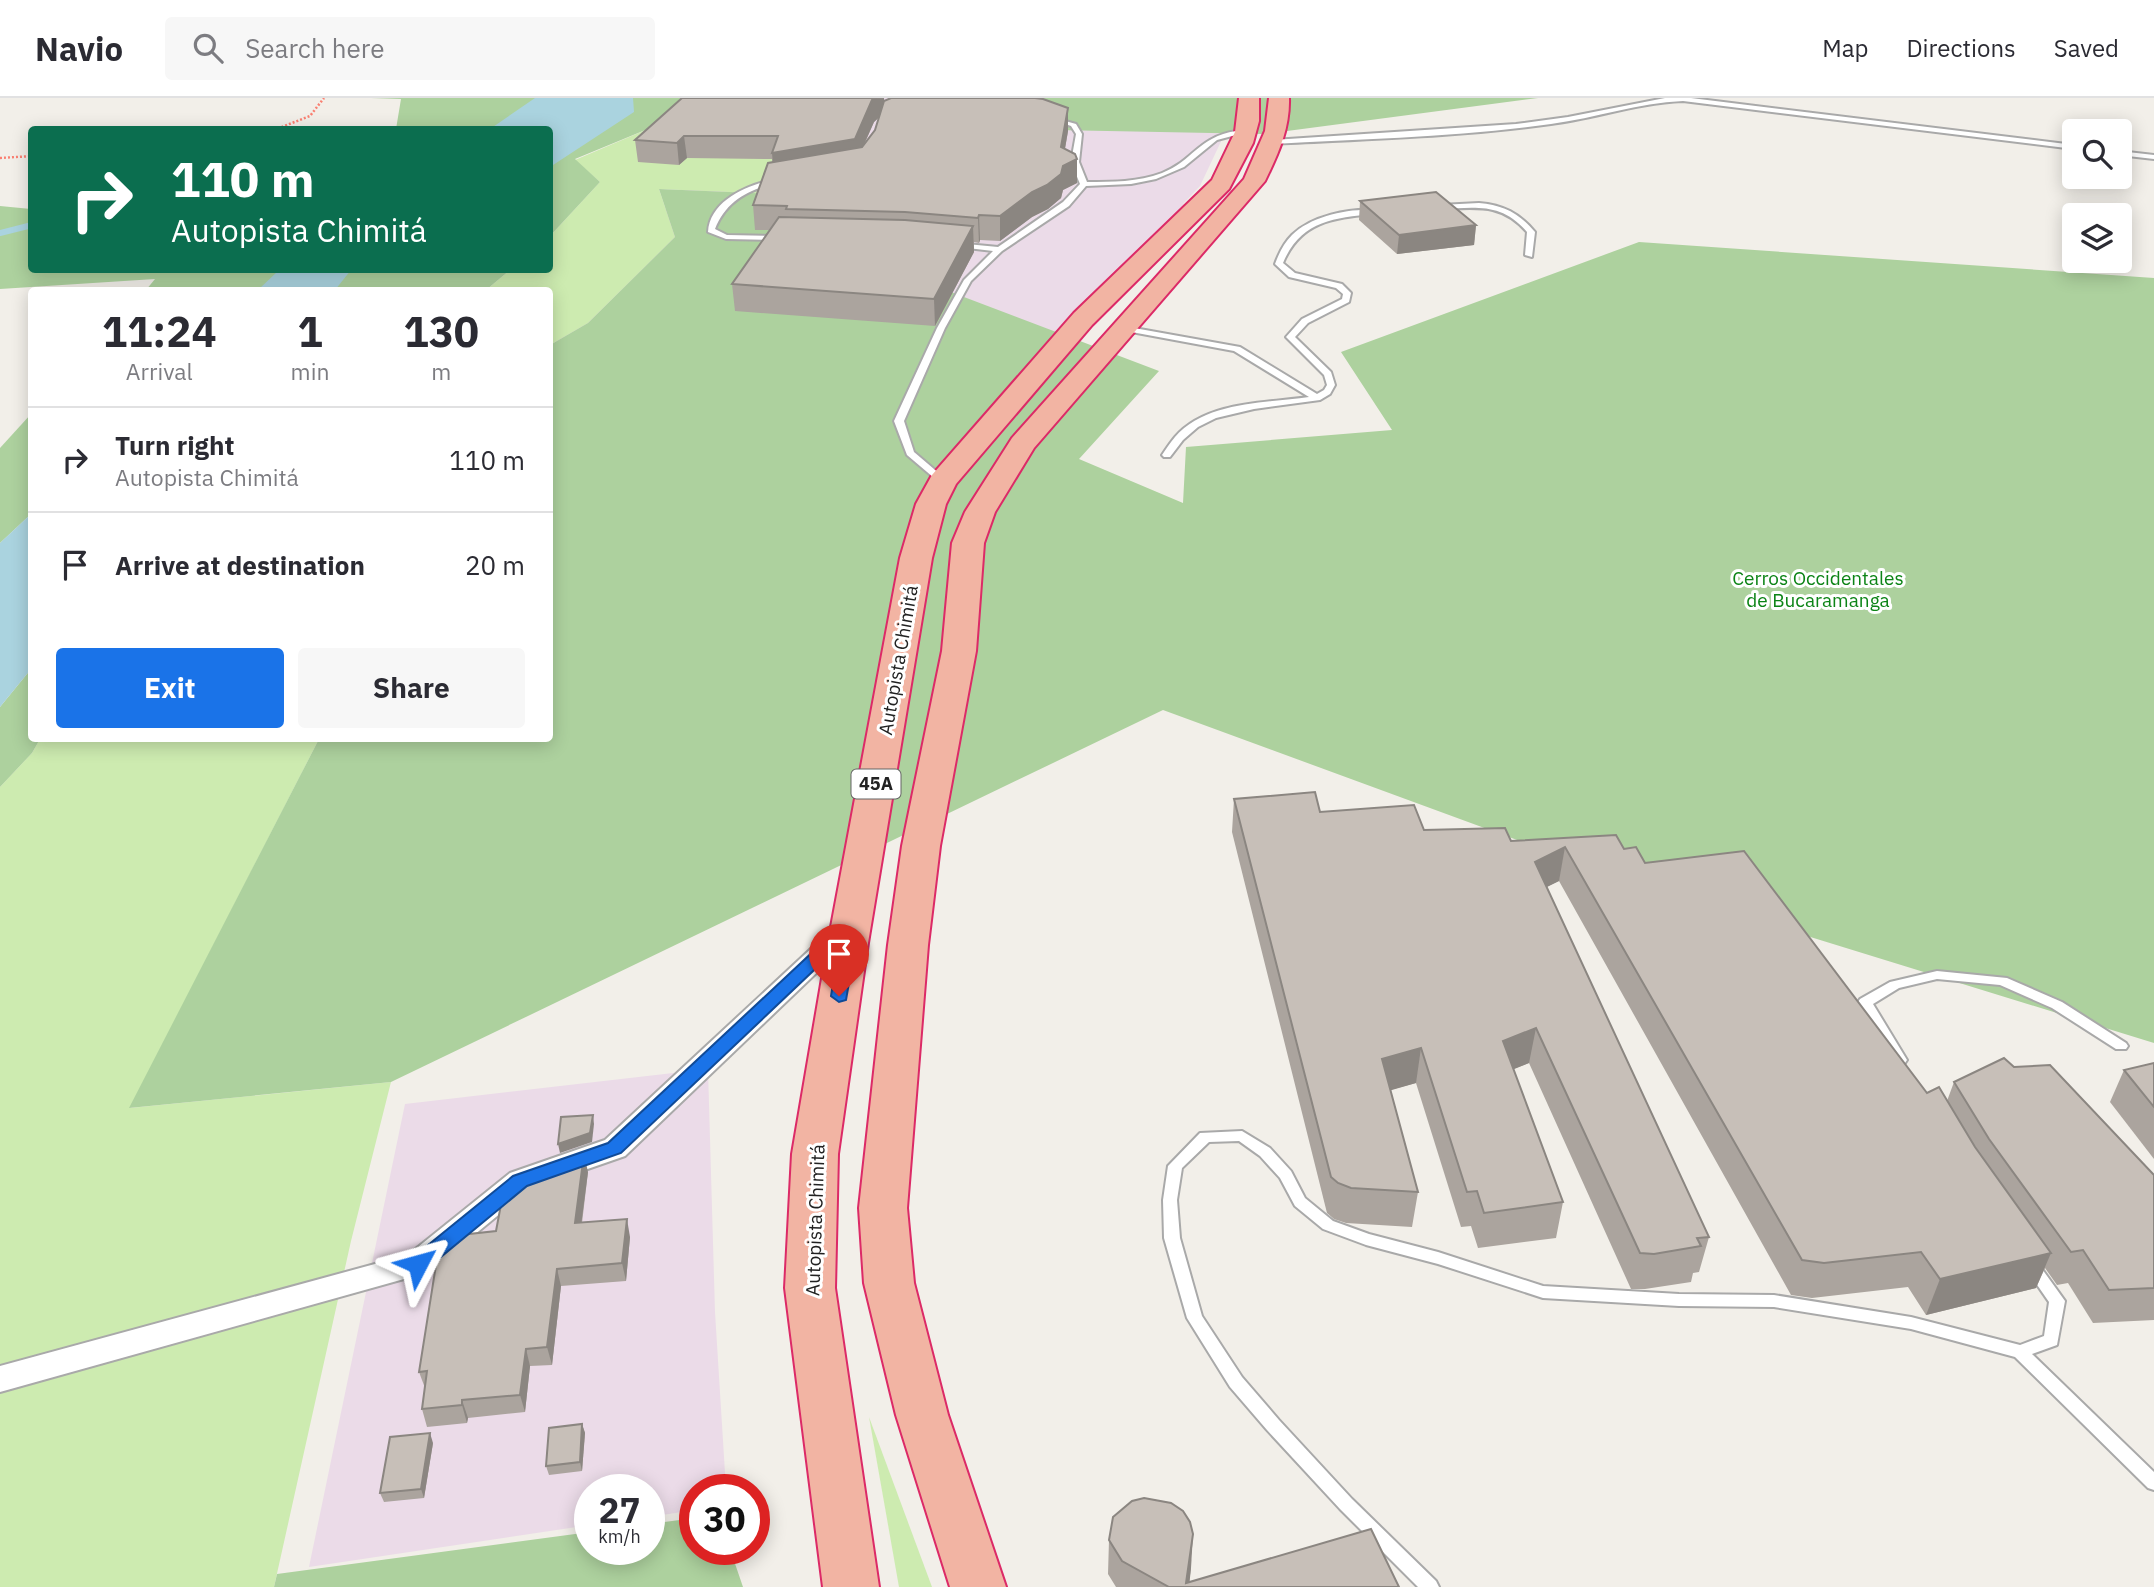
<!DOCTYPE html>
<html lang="en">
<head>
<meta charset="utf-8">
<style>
  body { margin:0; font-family:"IBM Plex Sans",sans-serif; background:#f7f7f7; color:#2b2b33; height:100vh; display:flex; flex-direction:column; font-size:26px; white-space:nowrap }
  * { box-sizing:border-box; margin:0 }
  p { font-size:23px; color:#7c7c81 }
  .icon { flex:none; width:38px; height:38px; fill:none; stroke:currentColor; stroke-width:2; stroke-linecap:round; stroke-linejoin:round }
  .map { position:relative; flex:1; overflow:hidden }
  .panel { position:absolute; left:28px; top:189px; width:525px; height:455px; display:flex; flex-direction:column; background:#fff; border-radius:7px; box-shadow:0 4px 18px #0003 }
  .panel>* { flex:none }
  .hud { position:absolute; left:28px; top:28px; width:525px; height:147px; border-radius:7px; box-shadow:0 4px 18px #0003; background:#0b6e4f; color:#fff; overflow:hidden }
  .fabs { position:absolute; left:2062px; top:21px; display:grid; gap:14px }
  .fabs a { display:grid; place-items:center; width:70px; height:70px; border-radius:7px; background:#fff; box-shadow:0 4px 18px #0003; font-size:35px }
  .speed { position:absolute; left:574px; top:1376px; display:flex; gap:14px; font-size:35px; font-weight:700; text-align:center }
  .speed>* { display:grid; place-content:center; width:91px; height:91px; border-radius:50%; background:#fff; box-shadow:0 4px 18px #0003; line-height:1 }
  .speed small { font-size:18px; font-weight:400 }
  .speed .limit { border:10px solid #d22; background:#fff; color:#111 }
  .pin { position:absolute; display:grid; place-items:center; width:60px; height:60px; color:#fff; margin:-72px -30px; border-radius:50% 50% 50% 0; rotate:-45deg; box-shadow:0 0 7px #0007 }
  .pin .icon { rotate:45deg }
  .me { position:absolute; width:77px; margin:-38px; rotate:51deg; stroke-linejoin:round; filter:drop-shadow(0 0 5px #0008) }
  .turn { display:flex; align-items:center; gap:24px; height:147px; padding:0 28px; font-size:32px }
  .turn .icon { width:91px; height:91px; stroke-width:2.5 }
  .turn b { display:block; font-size:49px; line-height:60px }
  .eta { display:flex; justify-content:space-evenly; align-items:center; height:119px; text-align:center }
  .eta b { font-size:42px; font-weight:800; line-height:49px }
  .button { display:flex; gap:14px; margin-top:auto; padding:14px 28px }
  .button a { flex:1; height:80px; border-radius:7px; background:#1a73e8; color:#fff; font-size:28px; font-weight:800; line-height:80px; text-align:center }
  .button a+a { background:#f7f7f7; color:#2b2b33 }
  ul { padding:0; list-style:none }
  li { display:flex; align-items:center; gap:21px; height:105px; padding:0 28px; border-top:2px solid #e1e1e2 }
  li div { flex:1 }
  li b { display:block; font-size:26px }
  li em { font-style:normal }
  header { display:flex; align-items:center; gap:42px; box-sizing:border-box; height:98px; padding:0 35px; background:#fff; border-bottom:2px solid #e1e1e2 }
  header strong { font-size:33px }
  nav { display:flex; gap:38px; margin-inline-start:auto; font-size:24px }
  .search { width:490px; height:63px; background:#f7f7f7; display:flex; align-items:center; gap:18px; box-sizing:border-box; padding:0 24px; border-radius:7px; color:#7c7c81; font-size:26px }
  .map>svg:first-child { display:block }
  .industrial { fill:#ebdbe8 }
  .grass { fill:#cdebb0 }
  .forest { fill:#add19e }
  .water { fill:#aad3df }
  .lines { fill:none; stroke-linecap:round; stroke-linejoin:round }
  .stream { stroke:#aad3df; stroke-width:6 }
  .service-casing { stroke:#a9a9a9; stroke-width:4 }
  .minor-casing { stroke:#a9a9a9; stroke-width:4 }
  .trunk-casing { stroke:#dc2a67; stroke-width:4 }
  .path { stroke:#fa8072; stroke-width:2.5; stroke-dasharray:2 2; stroke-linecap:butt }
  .service { fill:#fff; fill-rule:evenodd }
  .minor { fill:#fff; fill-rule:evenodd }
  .trunk { fill:#f2b4a3; fill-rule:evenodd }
  .wall { fill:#aba49e; fill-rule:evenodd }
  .shaded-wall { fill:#8b8681 }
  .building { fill:#c7bfb8; stroke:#8b8681; stroke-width:2 }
  .route { fill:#1a73e8; stroke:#114b97; stroke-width:2 }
  .labels { text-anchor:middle; stroke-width:6; stroke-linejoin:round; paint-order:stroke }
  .shield { fill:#fff; stroke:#646464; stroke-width:2 }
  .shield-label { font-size:18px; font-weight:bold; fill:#222 }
  .park-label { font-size:19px; fill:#0c8416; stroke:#fff }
  .street-label { font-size:19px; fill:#222; stroke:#fff }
</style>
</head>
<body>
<header>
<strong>Navio</strong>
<div class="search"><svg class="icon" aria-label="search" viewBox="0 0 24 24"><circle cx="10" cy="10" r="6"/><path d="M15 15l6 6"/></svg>Search here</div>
<nav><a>Map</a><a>Directions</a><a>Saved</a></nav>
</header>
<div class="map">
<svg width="2154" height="1489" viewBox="0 0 2154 1489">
  <rect width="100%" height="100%" fill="#f2efe9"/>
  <g class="industrial">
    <polygon points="756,0 954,0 1233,18 1200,88 1183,106 1186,108 972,327 550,251"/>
    <polygon points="708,971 715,1214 726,1391 695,1391 695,1412 649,1419 649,1391 590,1391 590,1427 309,1469 405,1006"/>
  </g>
  <g class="grass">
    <polygon points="756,0 803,97 659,91 675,139 588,225 550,247 550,192 486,192 510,172 550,172 550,138 600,84 575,62 655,28"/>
    <polygon points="40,641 319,641 130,1010 391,984 351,1143 274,1489 0,1489 0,689 32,655"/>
    <polygon points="869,1319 932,1489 899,1489"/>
  </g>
  <g class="forest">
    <polygon points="371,0 699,0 655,28 575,61 600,84 550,138 550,32 396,31 401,1"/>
    <polygon points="954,0 1538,0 1264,36 944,30"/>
    <polygon points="659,91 803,97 898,174 1159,273 1079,361 1183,405 1186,349 1392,332 1341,254 1639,144 2154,180 2154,945 1629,783 1163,612 391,984 129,1010 319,641 550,640 550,247 588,225 675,139"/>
    <polygon points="0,108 31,111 32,172 510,172 486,192 146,192 155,181 0,191"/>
    <polygon points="31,316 31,416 0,445 0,350"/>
    <polygon points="31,571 32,640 40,641 32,655 0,689 0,609"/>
    <polygon points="695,1420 695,1451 730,1451 743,1489 274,1489 277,1476 590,1434 590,1451 649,1451 649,1426"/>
  </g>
  <g class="water">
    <polygon points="535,0 633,0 634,14 550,69 550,32 490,31"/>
    <polygon points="279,172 351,172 335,192 258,192"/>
    <polygon points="31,416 31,571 0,609 0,445"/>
  </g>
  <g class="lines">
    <polyline class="stream" points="0,135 32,127"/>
    <defs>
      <g id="service">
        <path d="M1665 0H1691L2074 47V51L1683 3C1638 5 1596 20 1551 26 1459 39 1366 41 1273 46L1270 44 1273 42 1516 26 1568 19Z"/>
        <path d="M1051 19 1076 26 1082 36 1079 64 1087 84C1112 84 1138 84 1162 75 1193 63 1198 39 1236 33 1242 32 1246 31 1251 33L1217 42 1184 69 1156 81 1131 86 1086 88 1069 108 1002 153 971 183 945 230 904 323 914 354 948 383 946 385H940L907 357 894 323 937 230 964 182 993 153 959 149H956V145L998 149 1063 104 1080 86 1071 64 1076 36 1071 28 1051 21Z"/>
        <polygon points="2119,53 2154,57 2154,61 2119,57"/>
        <path d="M775 81 779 83 778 85C749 91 726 103 715 131L727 137 780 138 784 140 783 142 726 141 708 134C710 102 748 87 775 81Z"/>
        <path d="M1479 105C1503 107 1519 115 1535 134L1532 159 1525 157 1527 134C1501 104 1476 110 1440 111L1436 109 1440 107Z"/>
        <path d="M1376 112V116H1373C1332 120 1300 124 1283 165L1295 175 1342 186 1351 195 1349 204 1308 225 1295 239 1331 274 1335 287 1330 296 1320 302 1254 311 1216 320 1198 329 1183 342 1170 359H1164L1162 357C1166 351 1170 345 1175 339 1206 303 1266 305 1309 299L1234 253 1126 233 1123 232V228L1240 249 1317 296 1324 292 1327 287 1324 277 1286 239 1302 221 1342 201 1343 196 1336 190 1289 179 1275 166C1279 155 1284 145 1292 137 1311 118 1349 110 1376 112Z"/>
        <polygon points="1937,873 2007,880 2062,904 2126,945 2128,948 2126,951 2116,951 2052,910 2000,887 1937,881 1899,890 1873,906 1907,962 1905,965 1895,965 1858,904 1860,901 1890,884"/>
        <polygon points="1242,1033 1270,1050 1291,1073 1305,1100 1333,1123 1369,1136 1438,1154 1543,1188 1679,1196 1774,1197 1911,1219 2020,1247 2044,1238 2049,1204 2024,1168 2027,1164 2032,1162 2037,1164 2065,1203 2057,1247 2032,1256 2154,1374 2154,1392 2148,1390 2015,1259 1911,1231 1774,1209 1679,1208 1543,1200 1438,1166 1366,1147 1323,1131 1295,1108 1280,1080 1260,1058 1239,1043 1209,1044 1182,1070 1177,1102 1180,1140 1202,1218 1242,1279 1279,1322 1352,1401 1436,1483 1439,1489 1418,1489 1340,1411 1267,1332 1230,1289 1187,1220 1164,1140 1163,1102 1168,1068 1200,1035"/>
      </g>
      <polygon id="minor" points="848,836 857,839 861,845 857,851 833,859 625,1058 530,1091 429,1174 0,1294 0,1268 408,1157 510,1075 605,1042 815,847"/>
      <g id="trunk">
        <polygon points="1239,0 1259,0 1259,23 1253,45 1229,91 1092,227 956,386 946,406 932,460 868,845 838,1056 835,1190 879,1489 823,1489 785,1190 792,1056 828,845 900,460 916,406 932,377 1074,215 1212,82 1235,34"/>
        <path d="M1269 0H1289C1290 31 1278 56 1265 83L1034 350 995 414 984 445 976 553 940 748 928 847 907 1110 914 1185 948 1317 1006 1489H950L896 1317 864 1185 859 1110 888 847 902 748 942 553 952 445 965 414 1012 340 1244 81 1265 33Z"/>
      </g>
    </defs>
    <use href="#service" class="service-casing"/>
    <use href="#minor" class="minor-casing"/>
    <use href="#trunk" class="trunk-casing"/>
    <g class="path">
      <polyline points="274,32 310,18 324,0"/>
      <polyline points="0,60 32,58"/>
    </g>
    <use href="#service" class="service"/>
    <use href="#minor" class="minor"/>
    <use href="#trunk" class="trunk"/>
  </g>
  <g class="wall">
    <path d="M682 0H884V3L1068 10V33L1065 51 1077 85 1063 92 1061 100 1048 111 1032 119 1000 143 980 142 979 145 974 144V154L935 228 735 213 732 186 770 132H755L753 107 772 64V61L687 60 679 67 638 64 635 42ZM879 19 875 32 864 47 874 24Z"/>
    <polygon points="1360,103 1476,127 1474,147 1397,156 1359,122"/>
    <polygon points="1234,701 1320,714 1424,732 1511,743 1624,751 1645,765 1927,995 1947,1003 1954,984 2014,969 2154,1077 2154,1222 2093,1225 2068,1185 2057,1187 2045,1170 2036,1190 1926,1217 1908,1189 1812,1200 1791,1197 1559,783 1546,789 1709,1139 1699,1174 1693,1175 1691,1184 1645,1191 1631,1191 1529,965 1513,971 1563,1104 1556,1140 1478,1150 1471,1128 1461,1129 1416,985 1390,992 1418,1094 1412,1129 1346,1125 1334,1121 1327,1115 1232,734"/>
    <polygon points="2154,965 2154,1061 2110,1004 2124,972"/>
    <polygon points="588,1074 582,1125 630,1139 626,1183 561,1188 552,1267 530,1268 525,1314 468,1320 467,1325 427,1329 422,1311 425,1290 419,1274 496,1133"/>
    <polygon points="582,1326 585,1335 582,1373 549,1377 546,1368"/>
    <polygon points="433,1345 424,1400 384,1404 380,1395"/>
    <polygon points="1109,1442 1191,1470 1189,1485 1399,1489 1116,1489 1108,1476"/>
  </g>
  <g class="shaded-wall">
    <polygon points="875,0 884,0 885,14 874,24 856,64 774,78 772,55"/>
    <polygon points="1068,10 1068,33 1061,73 1061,49"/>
    <polygon points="684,38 687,60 679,67 677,45"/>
    <polygon points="1077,61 1077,85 1063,92 1061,100 1048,111 1032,119 1000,143 1000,118 1063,68"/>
    <polygon points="979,117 980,142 979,145 978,120"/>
    <polygon points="1476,127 1474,147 1397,156 1399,137"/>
    <polygon points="973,128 974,154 935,228 934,201"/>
    <polygon points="1565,749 1559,783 1529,798 1535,764"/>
    <polygon points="1536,930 1529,965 1497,978 1503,943"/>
    <polygon points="1421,950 1416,985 1378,996 1382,961"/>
    <polygon points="593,1017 594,1026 592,1044 560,1055 558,1046"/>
    <polygon points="584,1056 588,1074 579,1143 575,1125"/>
    <polygon points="627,1121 630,1139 626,1183 622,1165"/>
    <polygon points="2051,1155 2036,1190 1926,1217 1940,1181"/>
    <polygon points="557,1171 561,1188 552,1267 547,1249"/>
    <polygon points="526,1251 530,1268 525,1314 520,1297"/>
    <polygon points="462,1302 468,1320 467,1325 462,1307"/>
    <polygon points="582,1326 585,1335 582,1373 580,1364"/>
    <polygon points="430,1335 433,1345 424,1400 421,1391"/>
    <polygon points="1193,1436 1191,1470 1189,1489 1186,1489"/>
  </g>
  <g class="building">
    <polygon points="682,0 875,0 872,2 855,41 772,55 778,38 684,38 677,45 635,42"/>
    <polygon points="891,0 1035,0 1043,1 1068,10 1061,49 1075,56 1077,61 1063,68 1061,76 1047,87 1032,94 1000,118 979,117 978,120 905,114 786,111 787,108 753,107 768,65 862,49 875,32 884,3"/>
    <polygon points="1436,94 1476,127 1399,137 1360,103"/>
    <polygon points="779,119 905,122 973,128 934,201 732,186"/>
    <polygon points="1315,694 1320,714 1414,707 1424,732 1505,730 1511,743 1616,737 1624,751 1636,749 1645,765 1744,753 1927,995 1939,989 1975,1049 2051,1155 1940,1181 1921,1154 1824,1165 1802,1162 1565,749 1535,764 1709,1139 1697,1140 1701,1148 1654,1156 1640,1155 1536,930 1503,943 1563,1104 1484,1115 1477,1093 1467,1094 1421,950 1382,961 1418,1094 1351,1090 1338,1085 1331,1079 1234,701"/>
    <polygon points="2004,960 2014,969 2050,967 2154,1077 2154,1190 2109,1192 2083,1152 2071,1154 1989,1041 1954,984"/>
    <polygon points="2154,965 2154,1009 2124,972"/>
    <polygon points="593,1017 590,1035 558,1046 561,1019"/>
    <polygon points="584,1056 575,1125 627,1121 622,1165 557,1171 547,1249 526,1251 520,1297 462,1302 462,1307 422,1311 427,1273 419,1274 439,1148 451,1138 496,1133 503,1096 527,1076 551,1073 552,1067"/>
    <polygon points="582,1326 580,1364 546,1368 549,1330"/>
    <polygon points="430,1335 421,1391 380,1395 390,1339"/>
    <polygon points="1144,1400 1171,1405 1183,1413 1190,1424 1193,1436 1186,1485 1371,1431 1399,1489 1169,1489 1122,1463 1109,1442 1113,1419 1132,1403"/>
  </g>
  <polygon class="route" points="848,840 856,845 846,902 839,904 831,898 838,855 830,857 621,1055 527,1088 425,1172 418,1174 411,1172 408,1166 411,1161 513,1078 608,1045 818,849"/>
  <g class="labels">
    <rect class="shield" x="851.5" y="671.5" width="49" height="29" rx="5"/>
    <g class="shield-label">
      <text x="876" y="692">45A</text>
    </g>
    <g class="park-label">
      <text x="1818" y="487">Cerros Occidentales<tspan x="1818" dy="22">de Bucaramanga</tspan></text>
    </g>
    <g class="street-label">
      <text transform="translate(898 562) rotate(-80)" y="7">Autopista Chimitá</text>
      <text transform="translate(815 1122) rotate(-88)" y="7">Autopista Chimitá</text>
    </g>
  </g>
</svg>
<div class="fabs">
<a><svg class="icon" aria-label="search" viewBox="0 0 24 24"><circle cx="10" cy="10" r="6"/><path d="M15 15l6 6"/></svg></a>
<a><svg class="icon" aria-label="layers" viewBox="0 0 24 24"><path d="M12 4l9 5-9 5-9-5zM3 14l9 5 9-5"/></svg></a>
</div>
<div class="speed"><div>27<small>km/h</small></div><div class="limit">30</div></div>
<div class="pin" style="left:839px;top:898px;background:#d93025"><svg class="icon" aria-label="arrive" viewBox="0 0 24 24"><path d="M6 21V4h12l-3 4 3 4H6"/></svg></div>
<svg class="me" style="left:418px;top:1166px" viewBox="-20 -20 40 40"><path d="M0-17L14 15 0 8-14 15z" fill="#1a73e8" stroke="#fff" stroke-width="4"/></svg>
<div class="hud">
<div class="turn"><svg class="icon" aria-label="right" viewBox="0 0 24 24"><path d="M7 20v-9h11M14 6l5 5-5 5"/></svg><div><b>110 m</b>Autopista Chimitá</div></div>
</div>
<section class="panel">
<div class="eta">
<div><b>11:24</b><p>Arrival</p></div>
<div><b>1</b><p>min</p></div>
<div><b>130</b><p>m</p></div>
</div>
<ul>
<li><svg class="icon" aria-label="right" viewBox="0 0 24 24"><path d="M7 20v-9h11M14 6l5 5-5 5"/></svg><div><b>Turn right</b><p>Autopista Chimitá</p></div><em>110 m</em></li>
<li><svg class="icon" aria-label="arrive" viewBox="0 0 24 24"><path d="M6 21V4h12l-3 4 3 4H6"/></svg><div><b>Arrive at destination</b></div><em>20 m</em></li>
</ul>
<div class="button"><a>Exit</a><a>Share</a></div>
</section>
</div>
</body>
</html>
